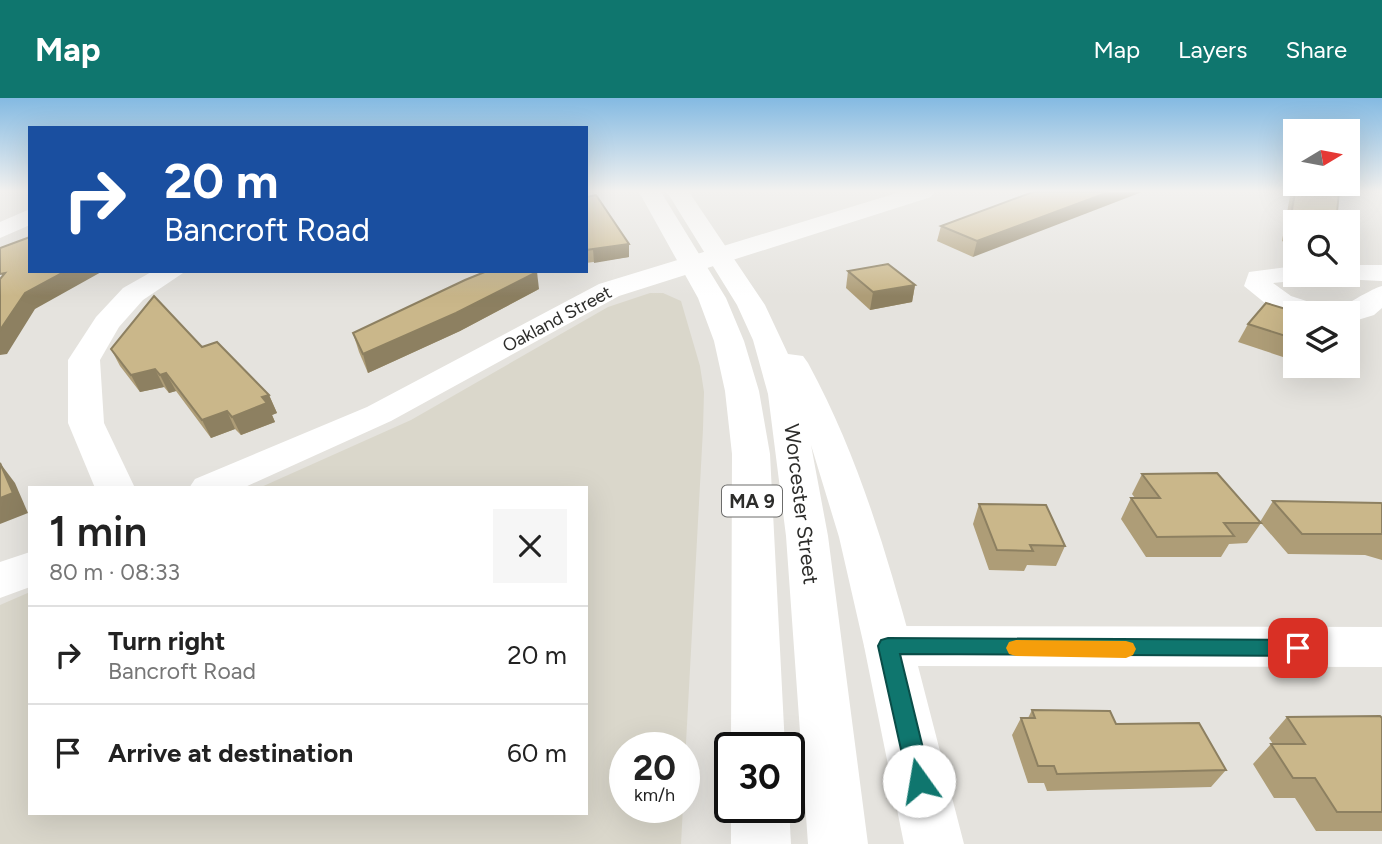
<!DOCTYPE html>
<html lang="en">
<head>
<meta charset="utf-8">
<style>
  body { margin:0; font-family:Figtree,sans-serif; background:#f6f6f6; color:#222; height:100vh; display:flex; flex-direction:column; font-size:26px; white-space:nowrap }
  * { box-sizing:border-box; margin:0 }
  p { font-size:23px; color:#767676 }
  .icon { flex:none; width:38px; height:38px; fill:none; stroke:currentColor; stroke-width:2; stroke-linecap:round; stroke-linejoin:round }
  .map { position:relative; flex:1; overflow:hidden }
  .side { position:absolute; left:28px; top:388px; width:560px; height:329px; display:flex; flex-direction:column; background:#fff; border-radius:0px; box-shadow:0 7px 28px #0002 }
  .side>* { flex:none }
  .top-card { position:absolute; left:28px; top:28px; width:560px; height:147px; border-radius:0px; box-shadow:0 7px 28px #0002; background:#1a4fa0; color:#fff; overflow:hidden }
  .needle { width:46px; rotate:80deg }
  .controls { position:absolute; left:1283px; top:21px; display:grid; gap:14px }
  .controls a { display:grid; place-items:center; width:77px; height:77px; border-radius:0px; background:#fff; box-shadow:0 7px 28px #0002; font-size:35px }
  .speed { position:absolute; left:609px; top:634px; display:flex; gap:14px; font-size:35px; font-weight:700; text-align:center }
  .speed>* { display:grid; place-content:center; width:91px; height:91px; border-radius:50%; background:#fff; box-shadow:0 7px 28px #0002; line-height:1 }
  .speed small { font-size:18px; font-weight:400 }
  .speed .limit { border:4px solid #111; border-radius:10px; background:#fff; color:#111 }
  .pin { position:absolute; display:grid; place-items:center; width:60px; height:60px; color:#fff; margin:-30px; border-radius:14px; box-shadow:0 4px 10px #0006 }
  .me { position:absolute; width:77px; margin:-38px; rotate:347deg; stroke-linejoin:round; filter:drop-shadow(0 0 5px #0008) }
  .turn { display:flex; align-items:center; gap:24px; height:147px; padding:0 21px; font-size:32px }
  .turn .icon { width:91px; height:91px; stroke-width:2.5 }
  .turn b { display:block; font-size:49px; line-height:60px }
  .round { display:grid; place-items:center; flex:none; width:74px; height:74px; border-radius:0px; background:#f6f6f6 }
  .summary { display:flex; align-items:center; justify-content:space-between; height:119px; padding:0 21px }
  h1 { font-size:42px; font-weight:600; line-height:52px }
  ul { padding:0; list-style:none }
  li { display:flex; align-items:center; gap:21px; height:98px; padding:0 21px; border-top:2px solid #e0e0e0 }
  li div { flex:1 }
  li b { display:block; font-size:26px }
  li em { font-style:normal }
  header { display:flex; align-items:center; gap:42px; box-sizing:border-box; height:98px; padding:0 35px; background:#0f766e; color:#fff }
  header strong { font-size:33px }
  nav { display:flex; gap:38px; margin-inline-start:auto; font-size:24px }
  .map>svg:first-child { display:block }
  .built { fill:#dad7cb }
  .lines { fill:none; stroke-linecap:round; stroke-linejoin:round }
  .minor { fill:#fff; fill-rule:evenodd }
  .highway { fill:#fff; fill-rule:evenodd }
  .wall { fill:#ae9d77 }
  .shaded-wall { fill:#8d8061 }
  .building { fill:#cab78a; stroke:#8d8061; stroke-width:2 }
  .route { fill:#0f766e; stroke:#0a4d48; stroke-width:2 }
  .slow { fill:#f59e0b }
  .labels { text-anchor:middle; stroke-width:5; stroke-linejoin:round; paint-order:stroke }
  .far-street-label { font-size:18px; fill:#2d2d2b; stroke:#fff }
  .shield { fill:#fff; stroke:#6c6c6b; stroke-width:2 }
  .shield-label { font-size:19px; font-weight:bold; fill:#2d2d2b }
  .street-label { font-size:21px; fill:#2d2d2b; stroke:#fff }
</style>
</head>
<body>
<header>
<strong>Map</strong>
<nav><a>Map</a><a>Layers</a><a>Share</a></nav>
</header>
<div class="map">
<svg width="1382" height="746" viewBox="0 0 1382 746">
  <rect width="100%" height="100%" fill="#e5e3de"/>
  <polygon class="built" points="650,195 663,195 681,203 700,268 704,294 703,331 684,682 684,649 625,649 625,709 683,709 681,746 0,746 0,507 30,494 30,716 586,716 586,390 259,390 411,322 608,209"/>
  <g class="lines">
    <g class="minor">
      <polygon points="900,94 934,94 931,99 619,198 391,323 243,390 189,390 195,381 367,309 599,186"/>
      <polygon points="30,111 30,127 0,140 0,124"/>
      <polygon points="1348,167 1382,167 1382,183 1339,181 1336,177 1348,177"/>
      <polygon points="1295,168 1295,177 1308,177 1304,182 1273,185 1291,198 1325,209 1329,215 1295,215 1295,218 1271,210 1244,188 1249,174"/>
      <polygon points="153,173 186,173 143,202 119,229 100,262 104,325 135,390 95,390 68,325 68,262 96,219 123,190"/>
      <path d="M1382 188V210L1374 217 1348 225V215H1334C1337 211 1375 189 1382 188Z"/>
      <polygon points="30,454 30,489 0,500 0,464"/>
      <polygon points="888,528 1382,529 1382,569 918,568 964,746 904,746 864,548 871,534"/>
    </g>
    <g class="highway">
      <polygon points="639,94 661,94 726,200 744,243 759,293 770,356 785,649 731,649 732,356 725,293 714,243 698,200"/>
      <path d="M667 94H689L765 207 788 256 803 258 808 265C857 355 885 450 912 548L905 562 888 568 871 562 864 548 839 439 811 347 828 438 868 746H808L786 438 768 296 753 242 737 207Z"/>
      <polygon points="731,709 789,709 791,746 731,746"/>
    </g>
  </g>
  <g class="wall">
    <polygon points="1033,94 973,159 937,143 941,128"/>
    <polygon points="1287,94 1339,94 1295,124 1295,150 1282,143 1290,98 1287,97"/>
    <polygon points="586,99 629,146 629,159 586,165"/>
    <polygon points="848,173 915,187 912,204 870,212 846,190"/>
    <polygon points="539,191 460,233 368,275 359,254 353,235"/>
    <polygon points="1295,215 1295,263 1238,244 1248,226"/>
    <polygon points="202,249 269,297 277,315 272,317 275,324 241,337 235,331 211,340 176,293 169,295 164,289 140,294 120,268 111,251"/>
    <polygon points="1142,376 1260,424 1273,403 1382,406 1382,462 1365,457 1288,456 1261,425 1247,445 1229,446 1221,459 1146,459 1121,421 1131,400 1135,400 1132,396"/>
    <polygon points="979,406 1065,448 1056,468 1027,467 1024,473 989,472 973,426"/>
    <polygon points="1032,612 1116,626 1226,672 1211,689 1047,693 1044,685 1028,685 1012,637 1021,620 1028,620"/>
    <polygon points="1287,619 1382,620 1382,733 1316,733 1295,700 1274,700 1253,666 1271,646 1273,646 1269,640"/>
  </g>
  <g class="shaded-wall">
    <polygon points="1109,94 1142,94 973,159 977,143"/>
    <polygon points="629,146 629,159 594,165 593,151"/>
    <polygon points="66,173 103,173 35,211 7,256 0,257 0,232 25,195"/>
    <polygon points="537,174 539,191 460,233 368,275 363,256"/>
    <polygon points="915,187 912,204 870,212 873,194"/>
    <polygon points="155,271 164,289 140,294 131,277"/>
    <polygon points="166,275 176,293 169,295 160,277"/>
    <polygon points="269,297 277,315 272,317 275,324 241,337 232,319 262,299"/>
    <polygon points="227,313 235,331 211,340 202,322"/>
    <polygon points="0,365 15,385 28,415 0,426"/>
  </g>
  <g class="building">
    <polygon points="1033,94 1109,94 977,143 941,128"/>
    <polygon points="1295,94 1339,94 1336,124 1295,124 1295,133 1289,130"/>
    <polygon points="596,97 629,146 586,152 586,99"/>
    <polygon points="30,139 30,173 66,173 25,195 0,232 0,181 5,175 0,176 0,150"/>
    <polygon points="888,166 915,187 873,194 848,173"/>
    <polygon points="487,173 537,174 456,215 363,256 353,235 465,182"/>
    <polygon points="154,198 202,249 217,244 269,297 262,299 267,305 232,319 227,313 202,322 166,275 160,277 155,271 131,277 111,251"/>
    <polygon points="1266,205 1299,215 1295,215 1295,241 1248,226"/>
    <polygon points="0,365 13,395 0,400"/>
    <polygon points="1217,375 1261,425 1224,425 1234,438 1157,439 1131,400 1160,400 1142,376"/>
    <polygon points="1273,403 1381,405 1382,406 1382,436 1302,436"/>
    <polygon points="979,406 1046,407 1065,448 1030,447 1033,453 997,452"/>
    <polygon points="1032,612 1110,613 1116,626 1199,625 1226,672 1057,676 1054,668 1038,668 1021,620 1035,620"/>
    <polygon points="1380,618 1382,620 1382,714 1337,714 1315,680 1293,680 1271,646 1305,646 1287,619"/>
  </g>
  <linearGradient id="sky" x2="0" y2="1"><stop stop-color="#84bae2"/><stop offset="0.47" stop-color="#f3f2f0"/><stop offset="1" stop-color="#f3f2f0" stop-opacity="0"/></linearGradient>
  <rect width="1382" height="198" fill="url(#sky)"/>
  <polygon class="route" points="888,540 1298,542 1305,544 1308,550 1305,556 1298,558 900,556 931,683 928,691 919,694 911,691 908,683 878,548 881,542"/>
  <polygon class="slow" points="1016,542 1126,543 1133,545 1136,551 1133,557 1126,560 1016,558 1009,556 1006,550 1009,544"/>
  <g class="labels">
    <g class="far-street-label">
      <text transform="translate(557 221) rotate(-28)" y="6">Oakland Street</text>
    </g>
    <rect class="shield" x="722" y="387.5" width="60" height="31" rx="5"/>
    <g class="shield-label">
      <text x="752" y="410">MA 9</text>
    </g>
    <g class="street-label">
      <text transform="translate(801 406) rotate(83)" y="7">Worcester Street</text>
    </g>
  </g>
</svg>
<div class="controls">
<a><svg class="needle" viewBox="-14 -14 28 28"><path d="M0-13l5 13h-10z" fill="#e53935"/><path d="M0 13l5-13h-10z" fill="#767676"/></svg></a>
<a><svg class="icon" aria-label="search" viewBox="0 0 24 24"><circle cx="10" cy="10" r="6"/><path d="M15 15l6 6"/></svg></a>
<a><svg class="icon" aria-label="layers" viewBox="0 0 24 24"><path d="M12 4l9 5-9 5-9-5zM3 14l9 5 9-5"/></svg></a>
</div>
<div class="speed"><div>20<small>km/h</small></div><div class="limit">30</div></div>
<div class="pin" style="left:1298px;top:550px;background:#d93025"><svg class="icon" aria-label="arrive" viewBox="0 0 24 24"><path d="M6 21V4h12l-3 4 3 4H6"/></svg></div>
<svg class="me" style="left:919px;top:683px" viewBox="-20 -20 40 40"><circle r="19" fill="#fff"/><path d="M0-13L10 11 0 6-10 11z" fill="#0f766e"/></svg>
<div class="top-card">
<div class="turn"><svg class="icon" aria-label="right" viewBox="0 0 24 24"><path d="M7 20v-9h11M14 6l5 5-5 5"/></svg><div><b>20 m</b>Bancroft Road</div></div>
</div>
<section class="side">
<div class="summary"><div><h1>1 min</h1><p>80 m · 08:33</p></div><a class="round"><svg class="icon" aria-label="close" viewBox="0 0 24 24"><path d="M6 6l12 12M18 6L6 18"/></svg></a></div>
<ul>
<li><svg class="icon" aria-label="right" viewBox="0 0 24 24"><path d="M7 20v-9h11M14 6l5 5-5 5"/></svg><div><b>Turn right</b><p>Bancroft Road</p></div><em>20 m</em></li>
<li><svg class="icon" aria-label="arrive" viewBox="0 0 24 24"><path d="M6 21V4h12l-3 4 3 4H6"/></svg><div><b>Arrive at destination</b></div><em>60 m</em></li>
</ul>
</section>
</div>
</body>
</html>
